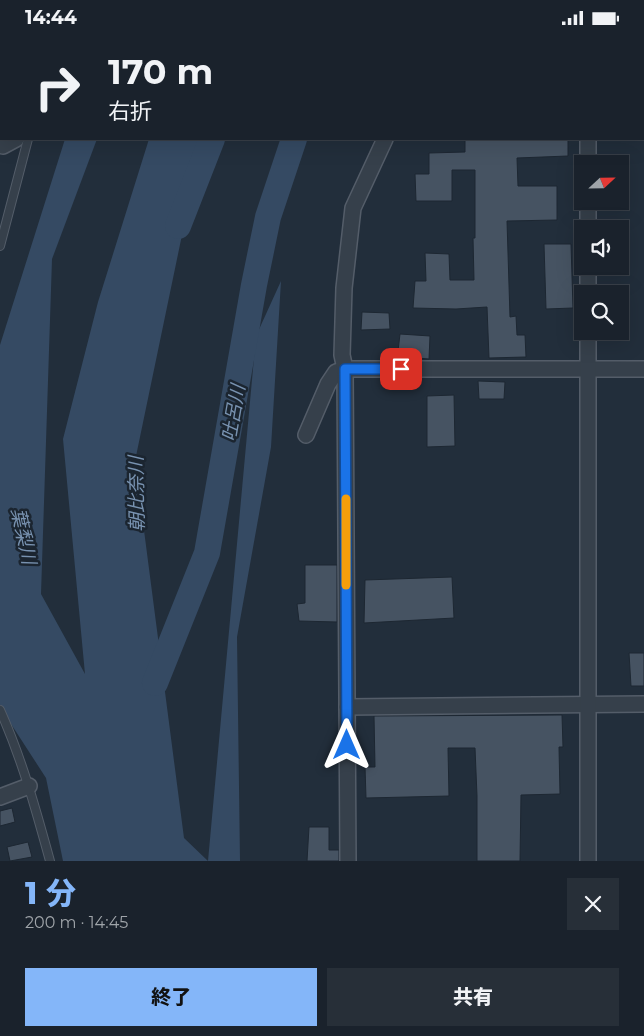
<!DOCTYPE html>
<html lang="ja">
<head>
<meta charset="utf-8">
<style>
  body { margin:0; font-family:Montserrat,"Noto Sans JP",sans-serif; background:#272f38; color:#f1f3f6; height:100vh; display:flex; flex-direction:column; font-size:19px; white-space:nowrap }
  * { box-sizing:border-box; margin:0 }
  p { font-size:16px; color:#9fa4a9 }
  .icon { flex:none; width:28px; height:28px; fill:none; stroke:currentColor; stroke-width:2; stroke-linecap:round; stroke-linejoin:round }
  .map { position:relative; height:826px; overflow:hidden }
  .panel { display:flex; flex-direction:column; background:#1a222c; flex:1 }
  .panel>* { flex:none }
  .banner { position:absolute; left:0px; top:0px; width:645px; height:105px; box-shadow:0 5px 20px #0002,0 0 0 1px #383f48; background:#1a222c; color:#f1f3f6; overflow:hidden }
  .needle { width:32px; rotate:68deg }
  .fabs { position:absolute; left:574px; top:120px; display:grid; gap:10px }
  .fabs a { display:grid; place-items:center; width:55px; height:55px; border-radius:0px; background:#1a222c; box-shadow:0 5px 20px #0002,0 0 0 1px #383f48; font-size:25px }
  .pin { position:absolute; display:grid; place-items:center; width:42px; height:42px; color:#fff; margin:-21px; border-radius:10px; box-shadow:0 2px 8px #0006 }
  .me { position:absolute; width:55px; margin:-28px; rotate:0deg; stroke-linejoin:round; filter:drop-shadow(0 0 4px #0008) }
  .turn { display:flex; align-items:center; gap:18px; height:105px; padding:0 25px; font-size:22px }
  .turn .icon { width:65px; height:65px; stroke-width:2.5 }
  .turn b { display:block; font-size:35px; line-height:42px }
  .round { display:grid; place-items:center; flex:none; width:52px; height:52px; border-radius:0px; background:#272f38 }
  .summary { display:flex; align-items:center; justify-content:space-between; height:85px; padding:0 25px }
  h1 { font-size:30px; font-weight:800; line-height:38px; color:#84b6f9 }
  .primary-button { display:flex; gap:10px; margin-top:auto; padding:10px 25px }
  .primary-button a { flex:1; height:58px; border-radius:0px; background:#84b6f9; color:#111; font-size:20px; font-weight:800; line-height:58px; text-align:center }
  .primary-button a+a { background:#272f38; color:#f1f3f6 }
  .status { display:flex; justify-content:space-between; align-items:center; height:35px; padding:0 25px; background:#1a222c; direction:ltr }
  .status svg { height:14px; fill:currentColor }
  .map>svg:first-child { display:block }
  .water { fill:#354a63 }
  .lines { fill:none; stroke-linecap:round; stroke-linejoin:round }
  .river { stroke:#354a63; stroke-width:26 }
  .building { fill:#465362; stroke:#1d2732 }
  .lane-casing { stroke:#545d69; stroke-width:10 }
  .street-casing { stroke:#545d69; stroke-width:18 }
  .lane { stroke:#36404b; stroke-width:8 }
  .street { stroke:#36404b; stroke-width:15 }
  .route-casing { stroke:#114b97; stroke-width:12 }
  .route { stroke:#1a73e8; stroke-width:9 }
  .slow { stroke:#f59e0b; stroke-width:9 }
  .labels { text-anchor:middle; stroke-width:5; stroke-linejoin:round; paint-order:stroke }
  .water-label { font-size:19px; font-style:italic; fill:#7892b0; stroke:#1b2530 }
</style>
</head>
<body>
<div class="status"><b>14:44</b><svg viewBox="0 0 49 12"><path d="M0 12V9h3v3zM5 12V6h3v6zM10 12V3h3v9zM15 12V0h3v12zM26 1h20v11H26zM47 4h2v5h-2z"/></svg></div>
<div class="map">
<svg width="644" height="826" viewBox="0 0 644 826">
  <rect width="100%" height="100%" fill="#222e3b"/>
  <polygon class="water" points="65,104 97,104 52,224 41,559 85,639 63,404 98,267 149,104 206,104 198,123 135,426 184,803 208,826 256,301 281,246 271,412 237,602 240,826 63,826 46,743 0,672 0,310"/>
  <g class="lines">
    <g class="river">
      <polyline points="256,1 256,0"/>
      <polyline points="347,1 348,0"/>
      <polyline points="178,191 212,104"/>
      <polyline points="155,648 207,518 254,250 268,182 294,104"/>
    </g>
  </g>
  <g class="building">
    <polygon points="465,104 568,104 568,121 517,123 518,151 557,151 557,185 507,186 510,282 516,281 517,300 525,300 526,322 489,323 487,272 456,274 413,273 415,246 426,246 425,218 449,219 450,245 474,245 473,203 475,203 475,135 452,135 452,166 416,166 415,139 429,139 429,118 465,117"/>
    <polygon points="544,209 571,209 573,273 546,274"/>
    <polygon points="362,277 389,278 390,294 361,295"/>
    <polygon points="400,299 430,301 429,324 417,323 417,317 398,316"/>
    <polygon points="478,346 505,347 504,364 479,364"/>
    <polygon points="454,360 455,411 427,412 427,361"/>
    <polygon points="305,530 337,530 337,587 299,586 297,569 305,568"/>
    <polygon points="452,542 454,583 364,588 365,545"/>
    <polygon points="629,618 644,618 644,651 631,651"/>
    <polygon points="562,680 563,712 559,712 560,759 521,760 520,826 477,826 477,761 475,713 448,713 449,761 366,763 365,732 375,732 374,681"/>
    <polygon points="12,773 15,787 0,791 0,776"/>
    <polygon points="309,792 329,792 329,815 339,815 339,826 307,826"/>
    <polygon points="28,807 32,822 10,826 7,812"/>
  </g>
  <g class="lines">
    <defs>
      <g id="lane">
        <polyline points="53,1 53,0"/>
        <polyline points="0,211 28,104"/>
        <path d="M0 675C22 724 36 775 50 826"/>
      </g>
      <g id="street">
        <polyline points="588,0 588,1"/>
        <polyline points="39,1 39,0"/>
        <polyline points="443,1 444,0"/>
        <polyline points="588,104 588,129"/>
        <polyline points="3,111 16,104"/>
        <polyline points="588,166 588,194"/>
        <polyline points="588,231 588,259"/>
        <polyline points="306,400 328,349 336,337 345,334 644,334"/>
        <polyline points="347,672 644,669"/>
        <polyline points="0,762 29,751"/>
        <polyline points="348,826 345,334 342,320 344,253 353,173 385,104"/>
        <polyline points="588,826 588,296"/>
      </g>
    </defs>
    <use href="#lane" class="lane-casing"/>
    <use href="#street" class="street-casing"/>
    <use href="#lane" class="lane"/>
    <use href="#street" class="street"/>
  </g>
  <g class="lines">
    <defs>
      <polyline id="route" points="347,710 345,334 401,334"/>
    </defs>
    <use href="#route" class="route-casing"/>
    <use href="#route" class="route"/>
    <polyline class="slow" points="346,464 346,550"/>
  </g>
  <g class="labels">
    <g class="water-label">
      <text transform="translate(233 378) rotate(-80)" y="7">吐呂川</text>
      <text transform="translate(136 459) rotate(-91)" y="7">朝比奈川</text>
      <text transform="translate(24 501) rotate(78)" y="7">葉梨川</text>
    </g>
  </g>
</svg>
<div class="fabs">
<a><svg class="needle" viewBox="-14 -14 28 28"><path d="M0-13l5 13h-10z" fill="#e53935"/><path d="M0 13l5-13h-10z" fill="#9fa4a9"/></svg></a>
<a><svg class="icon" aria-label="sound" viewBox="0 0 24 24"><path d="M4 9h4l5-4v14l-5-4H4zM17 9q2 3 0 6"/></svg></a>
<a><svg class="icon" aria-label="search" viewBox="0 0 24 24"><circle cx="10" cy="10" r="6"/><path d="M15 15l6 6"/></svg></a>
</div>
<div class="pin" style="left:401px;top:334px;background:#d93025"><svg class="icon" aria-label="arrive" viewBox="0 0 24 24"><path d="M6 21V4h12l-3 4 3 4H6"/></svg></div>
<svg class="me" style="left:347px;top:710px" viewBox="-20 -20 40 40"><path d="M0-17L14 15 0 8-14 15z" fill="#1a73e8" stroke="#fff" stroke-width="4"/></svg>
<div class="banner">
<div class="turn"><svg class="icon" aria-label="right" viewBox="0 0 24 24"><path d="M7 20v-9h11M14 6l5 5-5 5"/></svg><div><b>170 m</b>右折</div></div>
</div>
</div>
<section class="panel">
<div class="summary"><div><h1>1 分</h1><p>200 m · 14:45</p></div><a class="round"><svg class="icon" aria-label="close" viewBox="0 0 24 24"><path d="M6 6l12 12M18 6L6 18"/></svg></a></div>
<div class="primary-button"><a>終了</a><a>共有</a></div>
</section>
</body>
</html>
